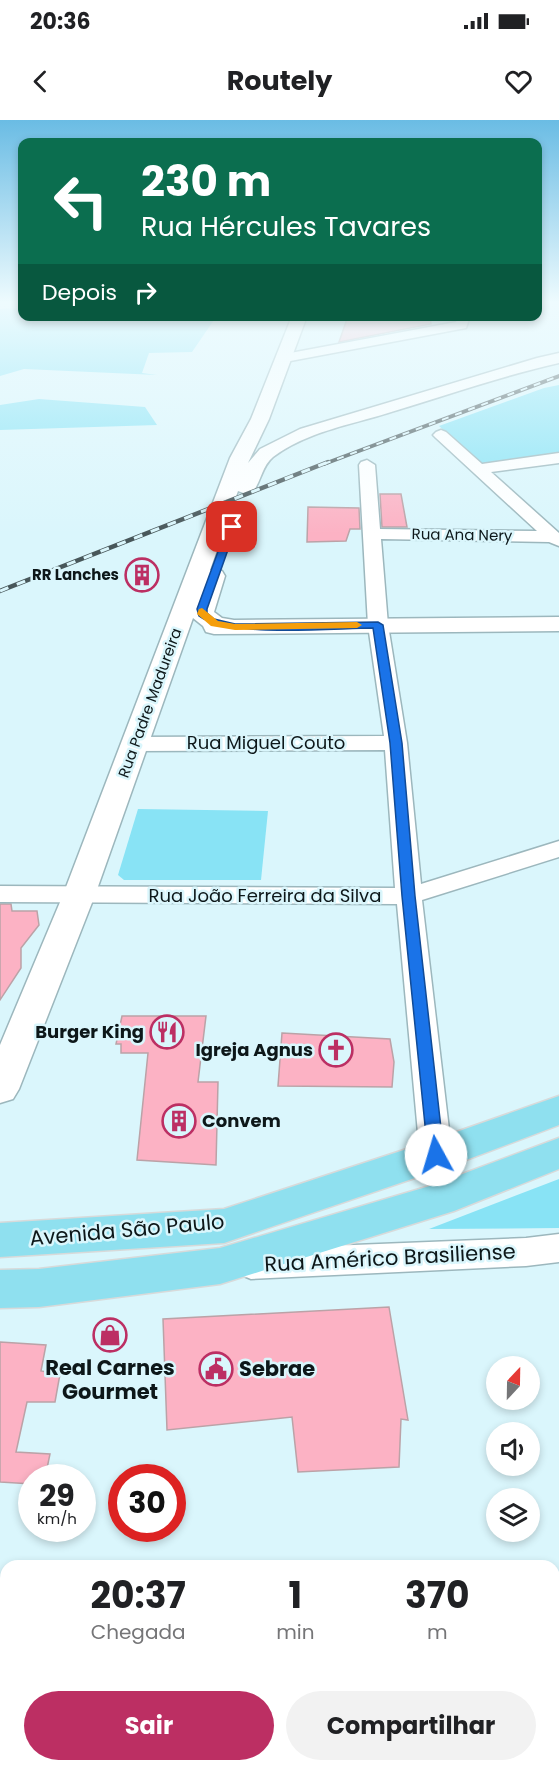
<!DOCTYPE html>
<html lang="pt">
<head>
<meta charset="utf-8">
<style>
  body { margin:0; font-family:Poppins,sans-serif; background:#f2f2f2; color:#202124; height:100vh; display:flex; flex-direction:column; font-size:22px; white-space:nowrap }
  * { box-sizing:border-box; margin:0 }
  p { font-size:20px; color:#757577 }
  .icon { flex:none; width:33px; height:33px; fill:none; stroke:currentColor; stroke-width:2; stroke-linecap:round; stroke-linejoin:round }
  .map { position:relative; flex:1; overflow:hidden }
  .side { position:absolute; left:0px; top:1440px; width:560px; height:212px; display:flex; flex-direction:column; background:#fff; border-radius:18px 18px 0 0; box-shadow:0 3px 9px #0003 }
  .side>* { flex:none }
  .banner { position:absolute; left:18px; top:18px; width:524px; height:183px; border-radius:12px; box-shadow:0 3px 9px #0003; background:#0b6e4f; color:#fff; overflow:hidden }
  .needle { width:39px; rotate:22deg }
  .fabs { position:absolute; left:486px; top:1236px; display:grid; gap:12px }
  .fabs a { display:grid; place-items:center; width:54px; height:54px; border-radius:50%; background:#fff; box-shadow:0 3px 9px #0003; font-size:30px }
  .speed { position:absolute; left:18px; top:1344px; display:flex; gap:12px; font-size:30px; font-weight:700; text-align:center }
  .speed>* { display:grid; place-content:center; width:78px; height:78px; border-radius:50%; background:#fff; box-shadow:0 3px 9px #0003; line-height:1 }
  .speed small { font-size:15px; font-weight:400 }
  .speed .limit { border:9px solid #d22; background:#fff; color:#111 }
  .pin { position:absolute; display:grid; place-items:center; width:51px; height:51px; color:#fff; margin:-26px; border-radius:12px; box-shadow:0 3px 9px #0006 }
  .me { position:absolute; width:66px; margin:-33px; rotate:354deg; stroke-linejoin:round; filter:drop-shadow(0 0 4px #0008) }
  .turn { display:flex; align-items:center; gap:21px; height:126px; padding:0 24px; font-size:27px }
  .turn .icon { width:78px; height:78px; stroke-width:2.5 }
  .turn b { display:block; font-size:42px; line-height:51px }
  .then { display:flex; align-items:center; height:57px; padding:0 24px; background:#0003; gap:12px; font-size:22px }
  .eta { display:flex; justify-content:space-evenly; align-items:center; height:102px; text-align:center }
  .eta b { font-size:36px; font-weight:700; line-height:42px }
  .button { display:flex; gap:12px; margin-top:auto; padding:12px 24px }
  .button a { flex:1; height:69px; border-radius:36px; background:#bc2f63; color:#fff; font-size:24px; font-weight:700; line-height:69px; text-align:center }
  .button a+a { background:#f2f2f2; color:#202124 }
  .status { display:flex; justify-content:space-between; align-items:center; height:42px; padding:0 30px; background:#fff; direction:ltr }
  .status svg { height:16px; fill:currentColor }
  header { display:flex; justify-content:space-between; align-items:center; height:78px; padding:0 24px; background:#fff; font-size:27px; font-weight:700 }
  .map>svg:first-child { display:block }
  .green { fill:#88e3f5 }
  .building { fill:#fcb2c4; stroke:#bba2a7; stroke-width:1.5 }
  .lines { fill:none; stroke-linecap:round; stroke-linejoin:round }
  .street-casing { stroke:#9cb7bd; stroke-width:3 }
  .secondary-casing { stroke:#9cb7bd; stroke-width:3 }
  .primary-casing { stroke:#d8dada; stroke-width:3 }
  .street { fill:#fff; fill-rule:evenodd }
  .secondary { fill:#fff; fill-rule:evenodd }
  .primary { fill:#8fe0ef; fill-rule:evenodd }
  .rail-far1-casing { stroke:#48575a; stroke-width:4 }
  .rail-casing { stroke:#48575a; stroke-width:4.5 }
  .rail-far1 { stroke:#daf6fc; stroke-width:2; stroke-dasharray:7; stroke-linecap:butt }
  .rail { stroke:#daf6fc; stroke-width:3; stroke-dasharray:9; stroke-linecap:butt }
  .route { fill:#1a73e8; stroke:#114b97; stroke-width:1.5 }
  .slow { fill:#f59e0b }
  .labels { text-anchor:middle; stroke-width:5; stroke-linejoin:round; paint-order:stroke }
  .far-street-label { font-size:15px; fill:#0d1719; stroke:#daf6fc }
  .far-poi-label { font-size:15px; font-weight:bold; fill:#0d1719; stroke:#daf6fc; text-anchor:end }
  .street-label { font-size:18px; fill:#0d1719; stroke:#daf6fc }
  .poi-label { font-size:18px; font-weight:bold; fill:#0d1719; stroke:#daf6fc; text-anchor:end }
  .near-street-label { font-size:21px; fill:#0d1719; stroke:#daf6fc }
  .near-poi-label { font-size:21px; font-weight:bold; fill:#0d1719; stroke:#daf6fc }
</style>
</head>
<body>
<div class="status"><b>20:36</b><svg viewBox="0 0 49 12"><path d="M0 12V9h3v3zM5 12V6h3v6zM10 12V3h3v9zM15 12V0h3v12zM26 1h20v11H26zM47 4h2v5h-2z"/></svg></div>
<header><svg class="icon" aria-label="back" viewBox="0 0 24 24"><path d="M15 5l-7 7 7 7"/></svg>Routely<svg class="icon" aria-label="heart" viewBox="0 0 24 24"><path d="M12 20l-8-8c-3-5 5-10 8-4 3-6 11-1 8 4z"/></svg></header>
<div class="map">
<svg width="559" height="1651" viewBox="0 0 559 1651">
  <rect width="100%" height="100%" fill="#daf6fc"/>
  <g class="green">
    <polygon points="22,188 22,196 216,197 192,232 149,233 142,253 157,255 24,249 0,256 0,189"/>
    <polygon points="559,265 559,335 482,345 439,306 544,268"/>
    <polygon points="39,279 145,287 157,305 0,310 0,285"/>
    <polygon points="138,689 268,691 261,760 124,760 118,755"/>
    <polygon points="559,1059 559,1108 429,1109"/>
  </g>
  <g class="building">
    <polygon points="348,196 430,196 431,204 339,222"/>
    <polygon points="380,374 401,374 407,407 382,407"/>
    <polygon points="308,387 359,388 360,409 350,409 346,421 307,422"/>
    <polygon points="0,784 11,784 12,791 37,791 39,805 21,828 21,848 0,880"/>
    <polygon points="122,896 206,896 198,962 218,962 216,1045 137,1040 148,933 121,933 121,924 116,924"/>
    <polygon points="282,913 390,919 394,942 392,967 278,966"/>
    <polygon points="389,1187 408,1300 401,1299 399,1347 298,1352 292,1297 167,1310 163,1199"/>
    <polygon points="0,1222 46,1225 41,1251 60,1254 55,1282 27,1282 16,1332 50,1334 45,1358 32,1358 32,1364 0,1362"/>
  </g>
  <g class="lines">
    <defs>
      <g id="street">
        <polygon points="458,196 470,196 466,208 285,242 278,238 285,234 456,202"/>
        <polygon points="441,310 446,312 482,344 559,333 559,343 491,352 559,413 559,426 549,422 381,419 388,505 407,623 421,764 559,721 559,737 422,780 452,1035 447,1044 436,1048 425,1044 420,1035 397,784 0,782 0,766 395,768 385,630 135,631 127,629 124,624 127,619 135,617 384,616 368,505 359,345 361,342 367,340 375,345 380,409 537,411 436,318 433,315 436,312"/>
        <polygon points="559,1114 559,1142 526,1146 251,1159 239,1154 234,1144 239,1134 251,1129 526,1118"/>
        <polygon points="559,1549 559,1593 554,1595 554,1551"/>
        <rect x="0" y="1585" width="6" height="46"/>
        <rect x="224" y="1646" width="46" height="5"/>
      </g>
      <path id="secondary" d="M292 196H307L269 299 248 343 260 329 300 309 537 238 559 233V243C501 256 445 276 388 293 350 305 306 312 273 337 262 346 261 361 253 372L246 374 238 371 210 450 222 451 225 456 214 492 222 498 234 500 559 497V511L214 514 206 512 203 506 193 498 95 775 19 969 13 979 0 983V925L63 775 230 338 251 299Z"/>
      <g id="primary">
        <polygon points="559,976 559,1005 450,1046 224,1123 0,1137 0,1103 224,1089 422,1024"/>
        <polygon points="559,1018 559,1049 454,1091 220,1164 39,1187 0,1188 0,1150 39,1149 220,1128 433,1065"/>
      </g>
    </defs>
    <use href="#street" class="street-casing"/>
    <use href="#secondary" class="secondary-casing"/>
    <use href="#primary" class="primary-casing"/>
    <use href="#street" class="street"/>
    <use href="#secondary" class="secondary"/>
    <use href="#primary" class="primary"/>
    <defs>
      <polyline id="rail-far1" points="324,344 559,256"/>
      <polyline id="rail" points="0,471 328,342"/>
    </defs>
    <use href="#rail-far1" class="rail-far1-casing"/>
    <use href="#rail" class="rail-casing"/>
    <use href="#rail-far1" class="rail-far1"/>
    <use href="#rail" class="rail"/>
  </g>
  <linearGradient id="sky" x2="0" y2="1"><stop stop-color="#6abce4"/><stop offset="0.44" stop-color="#eefbfe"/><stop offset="1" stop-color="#eefbfe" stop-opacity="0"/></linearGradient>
  <rect width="559" height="414" fill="url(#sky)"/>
  <path class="route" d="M232 405 236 407 207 489V493L214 499 235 504 378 502 383 505 402 623 415 776 444 1035 441 1040 436 1042 430 1040 428 1035 402 776 390 623 373 508C334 508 227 518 199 496L197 489 227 407Z"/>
  <polygon class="slow" points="202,488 218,501 235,504 357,502 362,505 357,508 235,510 211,506 197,494 199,489"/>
  <defs>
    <symbol id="building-ring" viewBox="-11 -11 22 22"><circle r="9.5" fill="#daf6fc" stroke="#bc2f63" stroke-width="1.5"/><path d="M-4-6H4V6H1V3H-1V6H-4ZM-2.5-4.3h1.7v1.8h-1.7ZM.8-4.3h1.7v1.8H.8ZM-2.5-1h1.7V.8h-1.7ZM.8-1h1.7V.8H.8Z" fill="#bc2f63"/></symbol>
    <symbol id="restaurant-ring" viewBox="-11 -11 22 22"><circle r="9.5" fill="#daf6fc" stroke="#bc2f63" stroke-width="1.5"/><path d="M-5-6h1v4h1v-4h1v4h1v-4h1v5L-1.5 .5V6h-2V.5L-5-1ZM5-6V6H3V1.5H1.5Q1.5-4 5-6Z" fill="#bc2f63"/></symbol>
    <symbol id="church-ring" viewBox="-11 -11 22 22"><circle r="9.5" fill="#daf6fc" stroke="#bc2f63" stroke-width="1.5"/><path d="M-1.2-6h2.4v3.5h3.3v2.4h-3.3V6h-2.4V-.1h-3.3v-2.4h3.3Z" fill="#bc2f63"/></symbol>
    <symbol id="shop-ring" viewBox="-11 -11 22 22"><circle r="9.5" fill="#daf6fc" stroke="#bc2f63" stroke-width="1.5"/><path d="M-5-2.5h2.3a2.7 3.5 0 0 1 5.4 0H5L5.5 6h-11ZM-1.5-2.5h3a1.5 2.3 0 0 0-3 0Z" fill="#bc2f63"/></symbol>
    <symbol id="civic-ring" viewBox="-11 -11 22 22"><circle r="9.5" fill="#daf6fc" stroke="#bc2f63" stroke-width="1.5"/><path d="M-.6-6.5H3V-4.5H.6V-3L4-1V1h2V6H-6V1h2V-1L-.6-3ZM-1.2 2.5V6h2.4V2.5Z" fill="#bc2f63"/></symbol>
  </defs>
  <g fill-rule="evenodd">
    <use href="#building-ring" x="123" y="436" width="38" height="38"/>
    <use href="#restaurant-ring" x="148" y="893" width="38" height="38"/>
    <use href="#church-ring" x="317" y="911" width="38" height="38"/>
    <use href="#building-ring" x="160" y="982" width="38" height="38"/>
    <use href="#shop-ring" x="91" y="1196" width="38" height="38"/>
    <use href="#civic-ring" x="197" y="1230" width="38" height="38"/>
  </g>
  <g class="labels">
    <g class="far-street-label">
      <text transform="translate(462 415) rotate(1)" y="5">Rua Ana Nery</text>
      <text transform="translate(150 583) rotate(-70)" y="5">Rua Padre Madureira</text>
    </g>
    <g class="far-poi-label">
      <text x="119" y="460">RR Lanches</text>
    </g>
    <g class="street-label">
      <text x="266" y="629">Rua Miguel Couto</text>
      <text x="265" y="782">Rua João Ferreira da Silva</text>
    </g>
    <g class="poi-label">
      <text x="144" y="918">Burger King</text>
      <text x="313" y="936">Igreja Agnus</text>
      <text x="202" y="1007" text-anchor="start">Convem</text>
    </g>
    <g class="near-street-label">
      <text transform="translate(127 1110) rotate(-5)" y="7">Avenida São Paulo</text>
      <text transform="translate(390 1138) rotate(-3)" y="7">Rua Américo Brasiliense</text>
    </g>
    <g class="near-poi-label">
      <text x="110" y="1255">Real Carnes<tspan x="110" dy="24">Gourmet</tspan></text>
      <text x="239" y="1256" text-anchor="start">Sebrae</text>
    </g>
  </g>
</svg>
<div class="fabs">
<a><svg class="needle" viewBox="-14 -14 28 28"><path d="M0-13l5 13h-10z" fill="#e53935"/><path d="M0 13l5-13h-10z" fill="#757577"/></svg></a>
<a><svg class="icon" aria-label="sound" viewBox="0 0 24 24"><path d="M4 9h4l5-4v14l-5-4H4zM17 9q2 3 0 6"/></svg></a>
<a><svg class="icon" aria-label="layers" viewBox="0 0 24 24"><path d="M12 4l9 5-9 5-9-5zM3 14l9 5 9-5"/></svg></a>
</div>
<div class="speed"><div>29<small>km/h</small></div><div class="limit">30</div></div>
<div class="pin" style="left:232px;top:407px;background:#d93025"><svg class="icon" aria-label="arrive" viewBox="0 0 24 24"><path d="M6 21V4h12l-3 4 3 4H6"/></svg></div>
<svg class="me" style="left:436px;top:1035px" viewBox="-20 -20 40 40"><circle r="19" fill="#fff"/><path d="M0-13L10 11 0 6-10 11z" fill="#1a73e8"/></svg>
<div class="banner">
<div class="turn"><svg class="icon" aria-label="left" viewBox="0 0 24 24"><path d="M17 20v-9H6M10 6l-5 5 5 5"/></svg><div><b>230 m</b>Rua Hércules Tavares</div></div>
<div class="then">Depois<svg class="icon" aria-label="right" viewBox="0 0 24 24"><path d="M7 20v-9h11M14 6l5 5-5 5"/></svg></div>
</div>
<section class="side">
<div class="eta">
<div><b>20:37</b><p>Chegada</p></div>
<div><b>1</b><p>min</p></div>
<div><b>370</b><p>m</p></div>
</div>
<div class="button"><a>Sair</a><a>Compartilhar</a></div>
</section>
</div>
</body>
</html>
